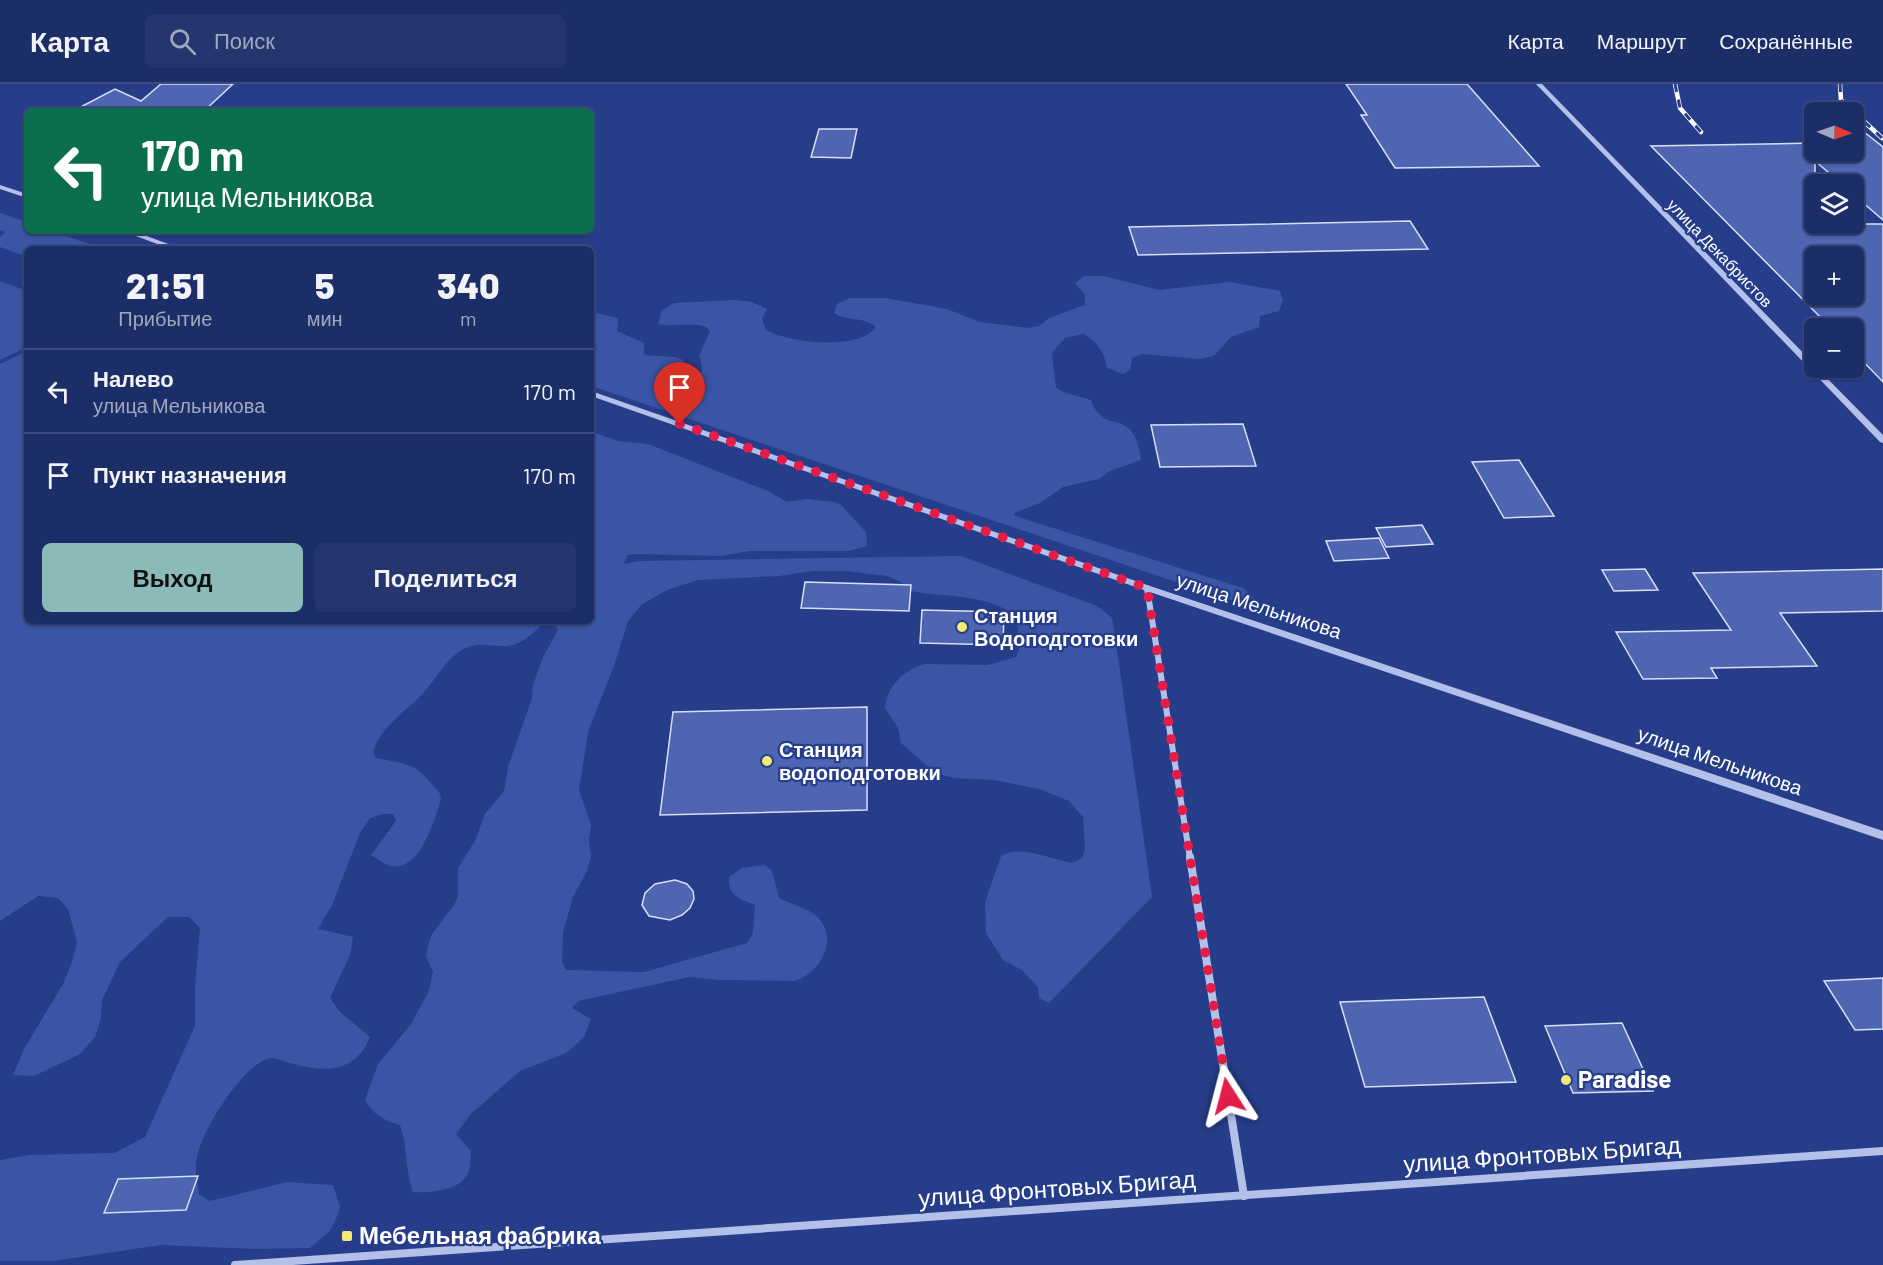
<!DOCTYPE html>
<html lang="ru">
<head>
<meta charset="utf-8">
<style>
  body { margin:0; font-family:Barlow,sans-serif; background:#25366e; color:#f1f3f6; height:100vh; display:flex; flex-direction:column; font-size:22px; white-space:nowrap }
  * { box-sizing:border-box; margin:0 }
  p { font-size:20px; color:#a0a8c0 }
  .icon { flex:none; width:33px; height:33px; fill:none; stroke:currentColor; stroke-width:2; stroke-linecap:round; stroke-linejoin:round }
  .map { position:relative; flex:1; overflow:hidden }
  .details { position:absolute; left:24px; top:162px; width:570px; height:378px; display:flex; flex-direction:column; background:#1c2e68; border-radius:9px; box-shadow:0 2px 4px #0004,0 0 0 2px #3a4a7c }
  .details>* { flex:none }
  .guide { position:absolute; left:24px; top:24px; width:570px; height:126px; border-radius:9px; box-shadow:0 2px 4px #0004,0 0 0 2px #3a4a7c; background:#0b6e4f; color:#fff; overflow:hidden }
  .needle { width:39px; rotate:92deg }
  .tools { position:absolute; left:1804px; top:18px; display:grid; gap:12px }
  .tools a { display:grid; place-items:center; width:60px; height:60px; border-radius:9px; background:#1c2e68; box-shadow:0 2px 4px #0004,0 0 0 2px #3a4a7c; font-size:30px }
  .pin { position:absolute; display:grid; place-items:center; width:51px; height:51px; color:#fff; margin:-62px -26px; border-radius:50% 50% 50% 0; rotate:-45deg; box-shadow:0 0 6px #0007 }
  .pin .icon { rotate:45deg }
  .me { position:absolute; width:66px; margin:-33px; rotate:351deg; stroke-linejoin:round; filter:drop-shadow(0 0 4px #0008) }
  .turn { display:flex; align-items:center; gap:21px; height:126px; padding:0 18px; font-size:27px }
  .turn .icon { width:78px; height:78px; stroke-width:2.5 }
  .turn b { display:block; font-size:42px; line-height:51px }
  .eta { display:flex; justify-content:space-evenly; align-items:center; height:102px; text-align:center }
  .eta b { font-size:36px; font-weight:800; line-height:42px }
  .action { display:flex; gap:12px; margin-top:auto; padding:12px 18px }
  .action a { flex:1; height:69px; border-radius:9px; background:#8bbbb9; color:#111; font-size:24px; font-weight:800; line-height:69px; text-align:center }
  .action a+a { background:#25366e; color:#f1f3f6 }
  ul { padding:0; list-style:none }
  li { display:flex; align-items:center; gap:18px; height:84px; padding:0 18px; border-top:2px solid #3a4a7c }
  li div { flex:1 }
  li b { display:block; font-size:22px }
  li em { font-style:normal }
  header { display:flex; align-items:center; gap:36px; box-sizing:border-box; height:84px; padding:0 30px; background:#1c2e68; border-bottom:2px solid #3a4a7c }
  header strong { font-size:28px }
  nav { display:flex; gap:33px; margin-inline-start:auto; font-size:21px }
  .search { width:420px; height:54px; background:#25366e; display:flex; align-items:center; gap:15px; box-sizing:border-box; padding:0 21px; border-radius:9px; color:#a0a8c0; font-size:22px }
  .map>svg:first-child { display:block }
  .green { fill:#3a55a6 }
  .building { fill:#4e66b1; stroke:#d7dff7; stroke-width:1.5; fill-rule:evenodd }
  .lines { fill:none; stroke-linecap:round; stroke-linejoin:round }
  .minor-far1 { stroke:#b3c0ea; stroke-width:6 }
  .minor { stroke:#b3c0ea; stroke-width:8 }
  .tertiary { fill:#b3c0ea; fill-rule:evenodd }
  .rail-casing { stroke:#fff; stroke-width:4.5 }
  .rail { stroke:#263d8a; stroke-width:3; stroke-dasharray:8; stroke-linecap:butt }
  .route { stroke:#e11d48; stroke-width:10; stroke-dasharray:0 18 }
  .poi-dot { fill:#f3e977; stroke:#263d8a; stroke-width:2 }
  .labels { text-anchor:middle; stroke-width:4.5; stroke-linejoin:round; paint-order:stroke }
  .far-street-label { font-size:16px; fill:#fff; stroke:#263d8a }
  .street-label { font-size:20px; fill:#fff; stroke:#263d8a }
  .poi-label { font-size:20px; font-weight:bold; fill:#fff; stroke:#263d8a; text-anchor:start }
  .near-poi-label { font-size:24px; font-weight:bold; fill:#fff; stroke:#263d8a; text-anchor:start }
  .near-street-label { font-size:24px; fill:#fff; stroke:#263d8a }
</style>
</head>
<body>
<header>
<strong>Карта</strong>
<div class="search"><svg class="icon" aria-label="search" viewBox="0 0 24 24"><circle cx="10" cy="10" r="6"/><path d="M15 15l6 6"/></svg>Поиск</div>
<nav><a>Карта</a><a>Маршрут</a><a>Сохранённые</a></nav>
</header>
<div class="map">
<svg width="1883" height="1181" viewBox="0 0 1883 1181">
  <rect width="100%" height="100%" fill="#263d8a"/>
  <g class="green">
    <polygon points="0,129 27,138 27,147 52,147 103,165 27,165 27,173 0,163 0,153 5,148 0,146"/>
    <path d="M1085 192H1104L1159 206 1230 198 1280 207 1283 216 1279 227 1260 232 1259 243 1231 253 1214 272 1200 275 1143 270 1132 274 1130 286 1123 290 1107 284C1105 268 1096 257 1083 250L1065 254 1052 269 1056 304 1063 308 1091 316C1104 354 1134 319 1141 376L1110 387 1099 395 1063 403 1040 419 1014 429 1015 432 1243 504 1255 515 1253 519H1239L591 302V228L618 234 617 247 644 259V270C653 274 670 270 684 276L670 297 669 305 689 306C701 298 705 285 699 272L710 247C704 236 674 244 658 240L662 226 674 219 736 216 752 218 767 225 762 235 766 246C791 259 852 266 874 246L875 242C863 233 847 237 834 229L837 220 849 214H885L947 225 980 238 1029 244 1039 242 1049 234 1085 221V211L1075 199Z"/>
    <polygon points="0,197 27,207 27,263 0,276"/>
    <path d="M27 267V537H547C534 547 523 562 504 562 492 562 480 559 468 563 447 571 438 594 423 609 407 627 380 643 373 668L376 674C400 679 415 678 431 699 435 705 440 706 441 714 436 734 418 793 388 781 382 779 377 774 371 771L396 737 393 730H383L370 734 360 749 332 821 318 845 353 853 350 871 330 914 339 927 370 953C356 988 326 989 294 980 287 979 279 974 272 974 244 977 201 1048 197 1074 194 1086 198 1099 199 1110L210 1117 287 1098 333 1101 340 1123 336 1135 330 1147 310 1164 257 1165 161 1161 53 1177H0V1076L29 1071 114 1069 145 1053 195 942V902L200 844 189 833H168L120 878 102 916 101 934 95 953 80 970 34 992 13 991 24 965 63 900 72 878 77 858 68 825 58 814 38 812 0 837V280Z"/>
    <path d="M591 348 618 357 648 360 768 407 787 418 807 415 834 418 840 420 866 448 867 462 849 467H750L719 472 636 470 628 471 624 480 639 477 961 472 1097 522 1112 534 1116 559 1152 813 1049 919 1039 914 1038 903 1022 886 1003 876 986 849 985 818 1001 772C1021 760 1050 775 1072 779L1082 774 1085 764 1083 733 1069 717 1039 705 994 696 954 694 935 689 901 659 898 644 885 624C887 603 903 586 924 580L988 581 1016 573 1019 566 1017 533C987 509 947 514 911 507L901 498 887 492 846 487H813L779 492 698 496 667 506 641 521 628 537 615 579 588 648 579 706 591 741 589 756 591 772 587 787 573 813 563 849 562 877 566 886 644 888 747 859 753 849 755 821C740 815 728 812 729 793L742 784 765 781 772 787 779 814C790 820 804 823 814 830 841 851 822 888 795 897L719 896 689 893 578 917 572 924 591 935 584 953 566 969 520 987 471 1030 456 1050 471 1067C470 1073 471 1081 469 1087 462 1107 431 1109 413 1108 405 1087 408 1063 400 1041 385 1037 372 1030 365 1016L378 980 411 940 428 909 433 888 426 872 428 861 432 850 454 821 458 812V784L475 757 485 730 504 707 508 683 532 614 533 601 543 573 558 546 551 537H591Z"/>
  </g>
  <g class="building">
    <polygon points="161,0 233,0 204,27 73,27 115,5 141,17"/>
    <polygon points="1346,0 1467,0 1539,82 1395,84 1361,31 1367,31"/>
    <path d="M1854 40 1883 63V136L1854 111V100H1842L1815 77V140H1883V298L1854 268V244H1831L1651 62 1815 59V68H1854ZM1815 172H1854V212H1815Z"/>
    <polygon points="819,45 857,45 851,74 811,73"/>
    <polygon points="1410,137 1428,165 1138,171 1129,143"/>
    <polygon points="1243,340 1256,382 1160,383 1151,341"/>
    <polygon points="1519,376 1554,432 1504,434 1472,378"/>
    <polygon points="1422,441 1433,460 1386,463 1376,444"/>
    <polygon points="1379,454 1389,474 1334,477 1326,457"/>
    <polygon points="1645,485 1658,506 1614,507 1602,486"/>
    <polygon points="1883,485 1883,527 1780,529 1817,582 1711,584 1717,594 1643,595 1616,548 1731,546 1693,489"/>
    <polygon points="805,498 911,501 909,527 801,524"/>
    <polygon points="922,526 1004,528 1003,561 920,559"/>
    <polygon points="867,623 867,726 660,731 673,628"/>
    <polygon points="675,796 687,800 693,807 694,815 690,824 682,831 670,836 649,832 642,821 645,809 655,800"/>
    <polygon points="1883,894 1883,945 1855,946 1824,897"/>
    <polygon points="1484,913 1516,998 1365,1003 1340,918"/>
    <polygon points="1622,939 1653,1007 1573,1009 1545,942"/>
    <polygon points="198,1092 186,1126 104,1129 118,1095"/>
  </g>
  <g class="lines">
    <polyline class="minor-far1" points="1147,504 1190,774"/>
    <g class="minor">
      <polyline points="1190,773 1244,1112"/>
      <polyline points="235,1181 1883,1067"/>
    </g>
    <g class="tertiary">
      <polygon points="1536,0 1542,0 1815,281 1815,284 1817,284 1883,351 1883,359 1880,358"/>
      <polygon points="0,101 27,110 27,114 0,105"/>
      <polygon points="122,147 133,147 182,165 171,165"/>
      <polygon points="591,307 1150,502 1883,747 1883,756 1144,506 591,312"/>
    </g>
    <defs>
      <g id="rail">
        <polyline points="1675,0 1680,24 1701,48"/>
        <polyline points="1840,0 1841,16 1882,54"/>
      </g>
    </defs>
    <use href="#rail" class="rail-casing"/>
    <use href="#rail" class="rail"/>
  </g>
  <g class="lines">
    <polyline class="route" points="680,340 1147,504 1228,1012"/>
  </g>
  <g class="poi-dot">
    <circle cx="962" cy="543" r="6"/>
    <circle cx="767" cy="677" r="6"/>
    <circle cx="1566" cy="996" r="6"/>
    <rect x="341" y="1146" width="12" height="12" rx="3"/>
  </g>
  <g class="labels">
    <g class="far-street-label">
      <text transform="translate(1720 169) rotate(46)" y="6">улица Декабристов</text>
    </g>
    <g class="street-label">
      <text transform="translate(1259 522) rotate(18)" y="7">улица Мельникова</text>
      <text transform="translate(1720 677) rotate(19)" y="7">улица Мельникова</text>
    </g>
    <g class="poi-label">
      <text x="974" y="539">Станция<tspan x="974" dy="23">Водоподготовки</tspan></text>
      <text x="779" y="673">Станция<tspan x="779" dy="23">водоподготовки</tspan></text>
    </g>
    <g class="near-poi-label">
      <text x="1578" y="1004">Paradise</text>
      <text x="359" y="1160">Мебельная фабрика</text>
    </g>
    <g class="near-street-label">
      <text transform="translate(1542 1071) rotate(-4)" y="8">улица Фронтовых Бригад</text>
      <text transform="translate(1057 1105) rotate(-4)" y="8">улица Фронтовых Бригад</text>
    </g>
  </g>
</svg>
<div class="tools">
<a><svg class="needle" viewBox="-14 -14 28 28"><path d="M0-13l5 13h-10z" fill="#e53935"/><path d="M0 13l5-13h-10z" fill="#a0a8c0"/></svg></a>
<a><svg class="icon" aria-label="layers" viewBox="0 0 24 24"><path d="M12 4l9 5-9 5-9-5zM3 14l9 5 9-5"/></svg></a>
<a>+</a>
<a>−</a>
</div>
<div class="pin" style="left:680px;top:340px;background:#d93025"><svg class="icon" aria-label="arrive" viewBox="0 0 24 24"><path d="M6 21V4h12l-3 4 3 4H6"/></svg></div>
<svg class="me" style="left:1228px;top:1012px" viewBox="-20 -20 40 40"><path d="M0-17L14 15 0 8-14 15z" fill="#e11d48" stroke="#fff" stroke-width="4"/></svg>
<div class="guide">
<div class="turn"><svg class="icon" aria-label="left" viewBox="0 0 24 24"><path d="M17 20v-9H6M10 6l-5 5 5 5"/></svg><div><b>170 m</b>улица Мельникова</div></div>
</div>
<section class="details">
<div class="eta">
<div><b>21:51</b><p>Прибытие</p></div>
<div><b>5</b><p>мин</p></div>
<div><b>340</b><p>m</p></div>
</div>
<ul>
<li><svg class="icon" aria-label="left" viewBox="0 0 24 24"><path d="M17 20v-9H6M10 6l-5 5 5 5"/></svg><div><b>Налево</b><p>улица Мельникова</p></div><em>170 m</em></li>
<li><svg class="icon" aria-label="arrive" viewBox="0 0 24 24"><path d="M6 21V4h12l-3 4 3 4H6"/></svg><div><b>Пункт назначения</b></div><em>170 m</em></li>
</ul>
<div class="action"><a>Выход</a><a>Поделиться</a></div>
</section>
</div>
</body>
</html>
